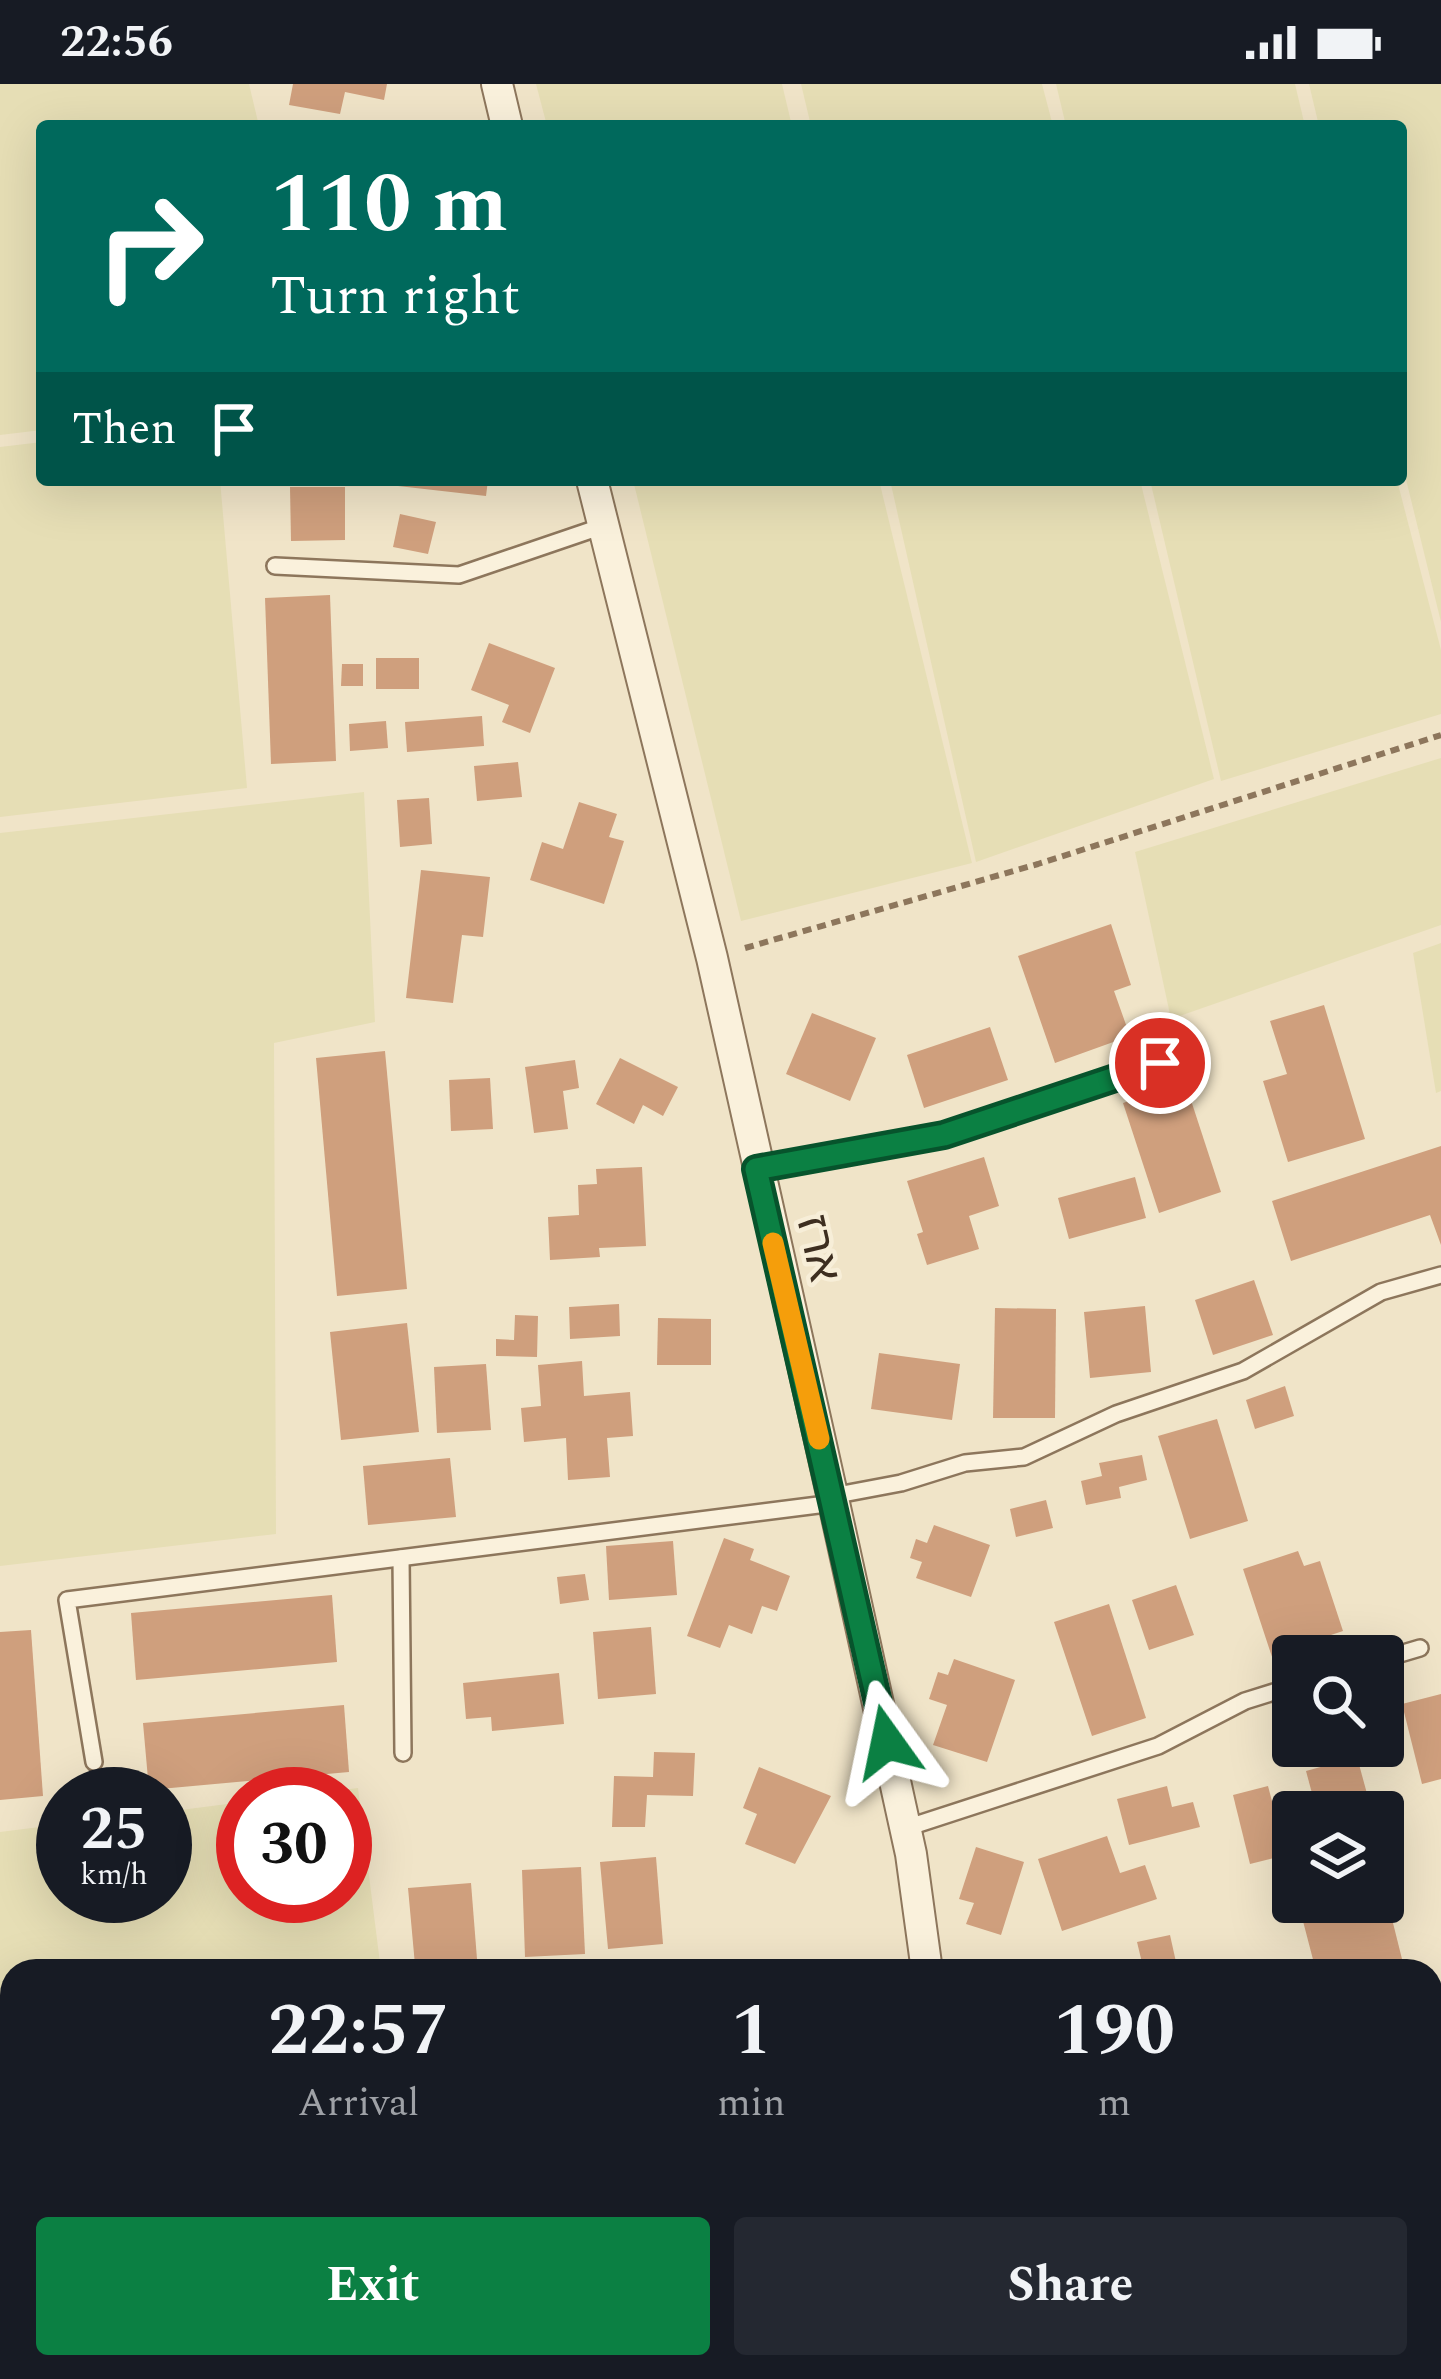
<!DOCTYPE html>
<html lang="en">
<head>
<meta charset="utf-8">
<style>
  body { margin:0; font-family:Spectral,"Noto Sans Hebrew",serif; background:#242831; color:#f1f3f6; height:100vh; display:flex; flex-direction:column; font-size:45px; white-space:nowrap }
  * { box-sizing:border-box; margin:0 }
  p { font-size:39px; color:#9ea1a6 }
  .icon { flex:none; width:66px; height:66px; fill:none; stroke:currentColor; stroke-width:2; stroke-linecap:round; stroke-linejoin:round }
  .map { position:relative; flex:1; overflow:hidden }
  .drawer { position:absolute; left:0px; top:1875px; width:1443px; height:420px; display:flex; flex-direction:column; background:#171b24; border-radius:36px 36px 0 0; box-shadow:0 12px 48px #0002 }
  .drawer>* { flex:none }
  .guide { position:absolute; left:36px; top:36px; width:1371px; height:366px; border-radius:12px; box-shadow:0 12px 48px #0002; background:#00695c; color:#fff; overflow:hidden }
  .fabs { position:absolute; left:1272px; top:1551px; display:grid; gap:24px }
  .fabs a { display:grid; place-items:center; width:132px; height:132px; border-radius:12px; background:#171b24; box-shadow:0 12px 48px #0002; font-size:60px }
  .speed { position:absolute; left:36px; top:1683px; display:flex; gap:24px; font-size:60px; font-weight:700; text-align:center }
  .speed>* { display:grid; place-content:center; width:156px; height:156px; border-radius:50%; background:#171b24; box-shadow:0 12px 48px #0002; line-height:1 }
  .speed small { font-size:30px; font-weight:400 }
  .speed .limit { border:18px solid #d22; background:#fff; color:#111 }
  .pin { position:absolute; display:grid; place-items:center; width:102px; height:102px; color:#fff; margin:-51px; border:6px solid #fff; border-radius:50%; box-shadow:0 3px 12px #0007 }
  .me { position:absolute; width:132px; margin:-66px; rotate:348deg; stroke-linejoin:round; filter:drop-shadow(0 0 9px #0008) }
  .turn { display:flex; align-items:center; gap:42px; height:252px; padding:0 36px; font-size:54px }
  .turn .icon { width:156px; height:156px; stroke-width:2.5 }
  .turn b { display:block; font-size:84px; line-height:102px }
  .then { display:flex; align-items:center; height:114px; padding:0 36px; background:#0003; gap:24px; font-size:45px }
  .eta { display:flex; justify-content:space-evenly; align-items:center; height:204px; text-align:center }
  .eta b { font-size:72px; font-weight:700; line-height:84px }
  .button { display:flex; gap:24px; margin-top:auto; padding:24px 36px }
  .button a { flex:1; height:138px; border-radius:12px; background:#0b8043; color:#fff; font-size:48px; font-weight:700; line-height:138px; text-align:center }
  .button a+a { background:#242831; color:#f1f3f6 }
  .status { display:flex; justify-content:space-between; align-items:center; height:84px; padding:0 60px; background:#171b24; direction:ltr }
  .status svg { height:33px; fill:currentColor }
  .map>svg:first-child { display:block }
  .farmland { fill:#e6deb5 }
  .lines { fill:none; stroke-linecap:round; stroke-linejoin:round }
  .stream { stroke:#6f938a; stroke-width:10 }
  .building { fill:#cf9f7d }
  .lane-casing { stroke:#8d765c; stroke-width:20 }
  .street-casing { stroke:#8d765c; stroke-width:34 }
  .path { stroke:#8d765c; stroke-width:6; stroke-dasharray:9 6; stroke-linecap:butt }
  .lane { stroke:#faf1dc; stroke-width:15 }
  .street { stroke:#faf1dc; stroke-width:30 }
  .route-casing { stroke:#07532c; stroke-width:30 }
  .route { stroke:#0b8043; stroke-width:21 }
  .slow { stroke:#f59e0b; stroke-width:21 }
  .labels { text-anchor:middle; stroke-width:9; stroke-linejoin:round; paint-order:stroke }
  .street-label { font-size:45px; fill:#3d2e20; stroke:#f7eed8 }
</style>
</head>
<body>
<div class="status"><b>22:56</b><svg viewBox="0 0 49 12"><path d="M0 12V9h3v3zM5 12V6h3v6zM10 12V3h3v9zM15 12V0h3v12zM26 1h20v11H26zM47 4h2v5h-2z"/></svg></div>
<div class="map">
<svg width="1441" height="2295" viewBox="0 0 1441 2295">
  <rect width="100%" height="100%" fill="#f0e4c8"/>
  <g class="farmland">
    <polygon points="0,0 249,0 259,42 42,42 42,346 0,351"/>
    <polygon points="536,0 782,0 792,42 547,42"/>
    <polygon points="801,0 1042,0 1053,42 811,42"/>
    <polygon points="1056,0 1295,0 1305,42 1066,42"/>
    <polygon points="1309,0 1441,0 1441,538 1401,375 1401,42 1319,42"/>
    <polygon points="42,358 42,396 220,396 247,704 0,733 0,363"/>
    <polygon points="633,396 879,396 972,779 741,837"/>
    <polygon points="890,396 1140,396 1214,695 976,778"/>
    <polygon points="1150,396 1397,396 1441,566 1441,630 1221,697"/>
    <polygon points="1441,674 1441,841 1171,935 1135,768"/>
    <polygon points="364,708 375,938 274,959 276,1450 0,1482 0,749"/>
    <polygon points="1441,859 1441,1007 1436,1009 1413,869"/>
    <polygon points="358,1704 381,1887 12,1887 12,2283 199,2283 200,2295 0,2295 0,1748 63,1740 63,1812 165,1812 165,1728 243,1718 243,1812 345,1812 345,1710 313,1710"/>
  </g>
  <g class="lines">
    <g class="stream">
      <polyline points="1431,2216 1441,2207"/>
      <polyline points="1335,2295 1350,2283"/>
    </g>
  </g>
  <g class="building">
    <polygon points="293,0 387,0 384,16 345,8 340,30 289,21"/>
    <polygon points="398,396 488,396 486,412 398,402"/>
    <polygon points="290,403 345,403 345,456 291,457"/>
    <polygon points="400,430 436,438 428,470 393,463"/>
    <polygon points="330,511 336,677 271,680 265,514"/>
    <polygon points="489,559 555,584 530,649 502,638 509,621 471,606"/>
    <rect x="376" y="574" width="43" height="31"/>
    <polygon points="342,580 363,580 363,602 341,602"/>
    <polygon points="482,632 484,662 407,668 405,638"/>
    <polygon points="386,637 388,664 350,667 349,640"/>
    <polygon points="518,678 522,713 477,717 474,682"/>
    <polygon points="429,714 432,760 400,763 397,716"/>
    <polygon points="579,718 617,730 609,753 624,757 604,820 530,796 542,758 563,765"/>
    <polygon points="421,786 490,793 483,853 462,851 453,919 406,914"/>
    <polygon points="1111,840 1131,901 1114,907 1130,952 1055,979 1018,872"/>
    <polygon points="1324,921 1365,1055 1288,1078 1263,997 1287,990 1270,937"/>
    <polygon points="812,929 876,954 850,1017 786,990"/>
    <polygon points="990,943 1008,996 924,1024 907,971"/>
    <polygon points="385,967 407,1205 337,1212 316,974"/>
    <polygon points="620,974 678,1003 663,1032 643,1021 634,1040 596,1020"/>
    <polygon points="575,976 579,1004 563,1007 568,1045 534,1049 525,983"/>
    <polygon points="490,994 493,1045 451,1047 449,996"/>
    <polygon points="1185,998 1221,1108 1159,1129 1123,1019"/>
    <polygon points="1441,1062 1441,1161 1430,1131 1291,1177 1272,1117"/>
    <polygon points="984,1073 999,1122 969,1132 979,1165 927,1181 917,1150 923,1148 907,1097"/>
    <polygon points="642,1083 646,1162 599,1164 600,1173 550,1176 548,1133 579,1131 578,1101 597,1100 596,1085"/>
    <polygon points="1135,1093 1146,1134 1069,1155 1058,1114"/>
    <polygon points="1254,1196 1273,1251 1213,1271 1195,1216"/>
    <polygon points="619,1220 620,1252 570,1255 569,1223"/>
    <polygon points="1145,1222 1151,1288 1090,1294 1084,1228"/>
    <polygon points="995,1224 1056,1225 1055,1334 993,1334"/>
    <polygon points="515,1231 538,1232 537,1273 496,1272 496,1255 514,1256"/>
    <polygon points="658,1234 711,1235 711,1281 657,1281"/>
    <polygon points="407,1239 419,1348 341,1356 330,1248"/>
    <polygon points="879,1269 960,1280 952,1336 871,1325"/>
    <polygon points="582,1277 584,1312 630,1308 633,1352 607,1354 610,1393 568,1396 566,1354 524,1358 521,1324 541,1322 538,1281"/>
    <polygon points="486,1280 491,1346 437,1349 434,1283"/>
    <polygon points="1285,1302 1294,1332 1255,1345 1246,1316"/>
    <polygon points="1217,1335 1248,1437 1190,1455 1158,1352"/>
    <polygon points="1142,1371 1147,1396 1119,1403 1121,1414 1086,1421 1081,1397 1102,1392 1099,1379"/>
    <polygon points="450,1374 456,1433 368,1441 363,1382"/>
    <polygon points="1046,1416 1053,1444 1016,1453 1010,1425"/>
    <polygon points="934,1441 990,1461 971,1513 916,1494 922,1478 910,1474 916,1455 927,1459"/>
    <polygon points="724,1454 754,1465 750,1476 790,1492 777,1527 762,1522 752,1550 729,1541 720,1564 687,1552"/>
    <polygon points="673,1457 677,1511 609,1516 606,1462"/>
    <polygon points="1298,1467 1304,1482 1320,1477 1343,1547 1325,1553 1330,1567 1293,1572 1293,1580 1276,1585 1243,1485"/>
    <polygon points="585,1490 589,1516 560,1520 557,1493"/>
    <polygon points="1176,1501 1194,1551 1149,1566 1132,1516"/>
    <polygon points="332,1511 337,1578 136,1596 131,1529"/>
    <polygon points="1109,1520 1146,1634 1092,1652 1054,1538"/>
    <polygon points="651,1543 656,1610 598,1615 593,1548"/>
    <polygon points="31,1546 43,1712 0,1716 0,1548"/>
    <polygon points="954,1575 1015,1596 987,1678 933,1661 947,1621 929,1615 938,1588 948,1591"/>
    <polygon points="559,1589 564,1640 492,1647 491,1633 466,1635 463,1599"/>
    <polygon points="1441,1610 1441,1695 1422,1700 1402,1620"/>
    <polygon points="344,1621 349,1688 149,1706 143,1639"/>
    <polygon points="1293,1631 1293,1662 1341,1663 1289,1679 1276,1637"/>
    <polygon points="654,1668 695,1669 693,1712 647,1711 645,1743 612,1743 614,1692 653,1693"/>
    <polygon points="1357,1673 1372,1728 1317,1728 1306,1687"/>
    <polygon points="759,1683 831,1712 795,1780 745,1760 757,1730 743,1724"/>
    <polygon points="1167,1702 1172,1723 1193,1718 1200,1743 1129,1761 1117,1715"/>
    <polygon points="1268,1702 1286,1771 1250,1780 1233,1711"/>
    <polygon points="1107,1752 1120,1789 1145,1781 1157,1815 1062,1847 1038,1775"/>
    <polygon points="976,1763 1024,1778 1001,1851 966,1840 974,1819 959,1815"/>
    <polygon points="656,1773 663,1860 608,1865 600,1778"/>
    <polygon points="581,1783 585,1870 525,1873 522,1786"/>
    <polygon points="471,1799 477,1875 415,1881 408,1804"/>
    <polygon points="1385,1807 1405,1887 1316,1887 1298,1818 1383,1818"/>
    <polygon points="1170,1851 1178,1887 1144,1887 1137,1858"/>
    <polygon points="231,2283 580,2283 580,2285 525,2295 233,2295"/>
    <polygon points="805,2283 864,2283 867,2285 861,2295 799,2295"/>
  </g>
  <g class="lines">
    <defs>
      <g id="lane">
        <polyline points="275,482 459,491 603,442"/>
        <polyline points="756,1085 945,1051 1197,966"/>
        <polyline points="832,1412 901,1399 965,1379 1024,1373 1116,1330 1243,1287 1381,1208 1441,1191"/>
        <polyline points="401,1474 403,1669"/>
        <polyline points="1383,1575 1420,1564"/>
        <polyline points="94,1678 67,1516 834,1419"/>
        <polyline points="906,1744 1158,1662 1245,1617 1293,1602"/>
      </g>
      <g id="street">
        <polyline points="497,0 507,42"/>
        <polyline points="592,396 712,874 834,1419 911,1770 927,1887"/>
      </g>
    </defs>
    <use href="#lane" class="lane-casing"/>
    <use href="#street" class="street-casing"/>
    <g class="path">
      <polyline points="745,864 1038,780 1441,651"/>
      <polyline points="1031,2283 1036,2295"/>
    </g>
    <use href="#lane" class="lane"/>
    <use href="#street" class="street"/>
  </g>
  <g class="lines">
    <defs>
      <polyline id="route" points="887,1658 756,1085 944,1051 1160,979"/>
    </defs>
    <use href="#route" class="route-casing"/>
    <use href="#route" class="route"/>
    <polyline class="slow" points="773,1159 819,1355"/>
  </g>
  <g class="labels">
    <g class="street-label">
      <text transform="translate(820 1164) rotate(77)" y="16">ארז</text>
    </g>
  </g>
</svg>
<div class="fabs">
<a><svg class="icon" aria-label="search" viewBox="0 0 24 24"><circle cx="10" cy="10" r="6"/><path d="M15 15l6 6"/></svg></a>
<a><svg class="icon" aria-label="layers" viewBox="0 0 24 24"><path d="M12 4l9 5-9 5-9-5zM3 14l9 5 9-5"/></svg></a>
</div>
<div class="speed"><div>25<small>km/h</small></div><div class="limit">30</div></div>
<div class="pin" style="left:1160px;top:979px;background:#d93025"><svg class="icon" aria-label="arrive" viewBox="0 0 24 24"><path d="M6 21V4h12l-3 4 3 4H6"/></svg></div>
<svg class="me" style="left:887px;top:1658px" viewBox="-20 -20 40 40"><path d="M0-17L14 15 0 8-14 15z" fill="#0b8043" stroke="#fff" stroke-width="4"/></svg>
<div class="guide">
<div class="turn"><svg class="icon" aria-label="right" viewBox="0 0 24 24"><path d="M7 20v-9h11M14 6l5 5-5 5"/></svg><div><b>110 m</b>Turn right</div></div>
<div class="then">Then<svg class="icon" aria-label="arrive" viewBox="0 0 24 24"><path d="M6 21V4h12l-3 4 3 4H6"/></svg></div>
</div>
<section class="drawer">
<div class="eta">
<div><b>22:57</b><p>Arrival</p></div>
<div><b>1</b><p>min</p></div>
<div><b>190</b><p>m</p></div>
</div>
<div class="button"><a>Exit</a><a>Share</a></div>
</section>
</div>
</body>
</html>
